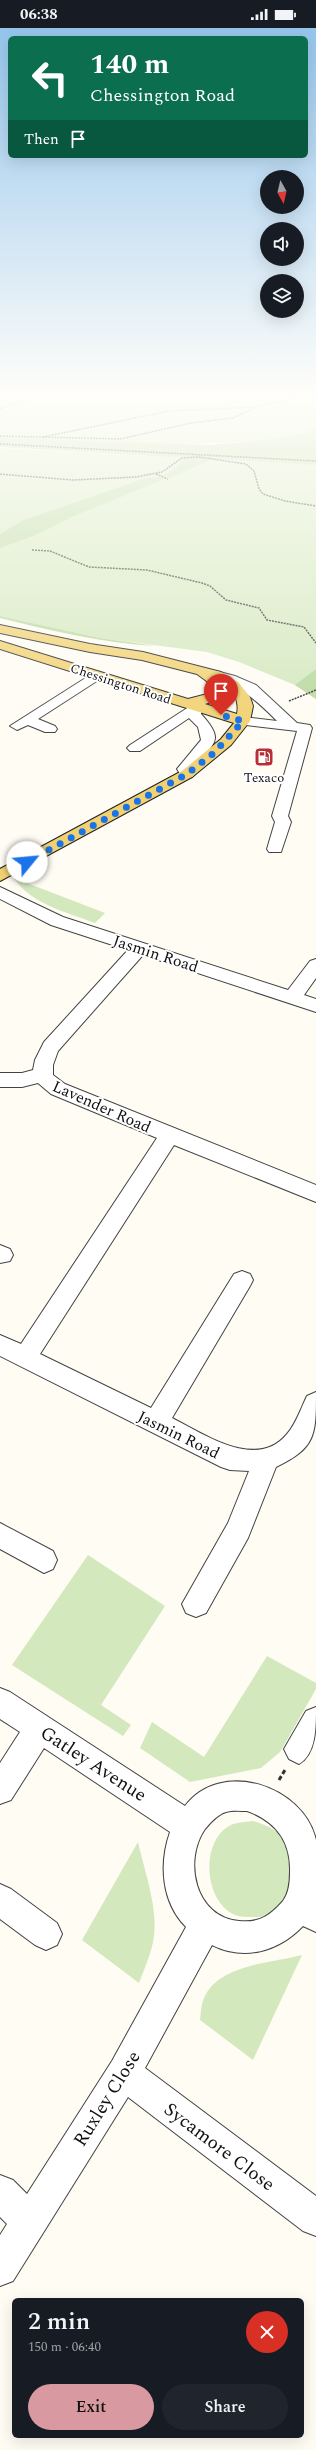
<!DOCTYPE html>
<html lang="en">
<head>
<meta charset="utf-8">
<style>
  body { margin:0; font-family:Spectral,serif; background:#20242c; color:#f1f3f6; height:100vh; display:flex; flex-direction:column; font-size:15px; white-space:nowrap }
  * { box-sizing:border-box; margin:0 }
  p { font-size:13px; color:#9ea1a6 }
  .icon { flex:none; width:22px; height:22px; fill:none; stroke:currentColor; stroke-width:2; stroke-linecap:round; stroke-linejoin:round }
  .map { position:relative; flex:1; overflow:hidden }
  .sheet { position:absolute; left:12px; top:2270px; width:292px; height:140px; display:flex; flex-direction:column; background:#171b24; border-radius:6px; box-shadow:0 4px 16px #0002 }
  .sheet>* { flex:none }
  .hud { position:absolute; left:8px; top:8px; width:300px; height:122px; border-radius:6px; box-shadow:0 4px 16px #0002; background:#0b6e4f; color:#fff; overflow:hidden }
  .needle { width:26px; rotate:172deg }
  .buttons { position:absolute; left:260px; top:142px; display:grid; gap:8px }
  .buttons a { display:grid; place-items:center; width:44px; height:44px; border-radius:50%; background:#171b24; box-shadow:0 4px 16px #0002; font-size:20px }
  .pin { position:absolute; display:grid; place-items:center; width:34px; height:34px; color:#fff; margin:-41px -17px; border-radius:50% 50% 50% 0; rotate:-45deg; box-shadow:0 0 4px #0007 }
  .pin .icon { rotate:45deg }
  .me { position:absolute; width:44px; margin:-22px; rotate:62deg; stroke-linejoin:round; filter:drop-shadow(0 0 3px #0008) }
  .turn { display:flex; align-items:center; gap:14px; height:84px; padding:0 16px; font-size:18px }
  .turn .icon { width:52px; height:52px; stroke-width:2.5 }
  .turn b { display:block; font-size:28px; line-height:34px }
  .then { display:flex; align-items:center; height:38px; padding:0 16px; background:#0003; gap:8px; font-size:15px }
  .round { display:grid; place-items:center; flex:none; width:42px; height:42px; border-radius:21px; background:#20242c }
  .summary { display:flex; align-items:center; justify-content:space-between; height:68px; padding:0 16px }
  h1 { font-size:24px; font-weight:600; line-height:30px }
  .cta { display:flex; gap:8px; margin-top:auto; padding:8px 16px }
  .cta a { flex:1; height:46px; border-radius:24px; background:#d89aa0; color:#111; font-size:16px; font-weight:600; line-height:46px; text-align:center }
  .cta a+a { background:#20242c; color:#f1f3f6 }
  .status { display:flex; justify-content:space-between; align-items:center; height:28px; padding:0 20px; background:#171b24; direction:ltr }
  .status svg { height:11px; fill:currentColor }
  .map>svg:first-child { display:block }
  .green { fill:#d4e8be }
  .forest { fill:#b8d89e }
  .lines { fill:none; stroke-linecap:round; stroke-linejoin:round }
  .minor-casing { stroke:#434343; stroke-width:2 }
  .major-casing { stroke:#212121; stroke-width:2 }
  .path-far1 { stroke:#323232; stroke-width:1.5; stroke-dasharray:2 1; stroke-linecap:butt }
  .path { stroke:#323232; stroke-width:3; stroke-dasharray:4.5 2.5; stroke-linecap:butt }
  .minor { fill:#fff; fill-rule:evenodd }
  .major { fill:#f1d171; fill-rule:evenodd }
  .route { stroke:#1a73e8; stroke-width:7; stroke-dasharray:0 12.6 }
  .labels { text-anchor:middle; stroke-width:4; stroke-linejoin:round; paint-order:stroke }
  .far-street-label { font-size:13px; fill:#101010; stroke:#fff }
  .far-poi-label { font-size:13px; fill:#101010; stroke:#fff }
  .street-label { font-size:16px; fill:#101010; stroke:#fff }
  .near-street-label { font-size:19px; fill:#101010; stroke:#fff }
</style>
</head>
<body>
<div class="status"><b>06:38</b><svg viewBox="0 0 49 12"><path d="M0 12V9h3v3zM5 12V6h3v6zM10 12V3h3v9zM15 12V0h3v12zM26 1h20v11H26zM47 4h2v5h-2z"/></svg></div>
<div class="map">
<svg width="316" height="2422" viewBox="0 0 316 2422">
  <rect width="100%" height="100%" fill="#fefcf3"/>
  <g class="green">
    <polygon points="0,368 316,368 316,671 295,657 239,634 207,624 100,610 0,588 0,420 240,433 260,413 183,416 0,409"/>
    <path d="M14 850 105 885 95 895C69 885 30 876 14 850Z"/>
    <polygon points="88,1527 165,1578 101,1677 131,1697 123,1708 12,1637"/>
    <polygon points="267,1628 316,1655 316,1661 280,1724 261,1740 190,1754 140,1720 152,1694 204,1729"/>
    <path d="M253 1793C293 1805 293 1824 295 1861 289 1868 283 1880 276 1885 270 1889 259 1889 252 1889 245 1889 237 1889 231 1885 204 1869 201 1814 229 1798 235 1794 246 1794 253 1793Z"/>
    <path d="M138 1814C144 1841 158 1880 154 1908 152 1924 145 1939 139 1955L82 1912Z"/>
    <path d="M302 1927 253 2032 200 1992C201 1985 201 1975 205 1968 220 1937 271 1935 302 1927Z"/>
  </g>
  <g class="forest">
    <polygon points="316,402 316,437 212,431 170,450 163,447 178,438 184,430 0,419 0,409 210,417 284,410"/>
    <polygon points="159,449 165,451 74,488 33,508 0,520 0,506 24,492 146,450"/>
    <path d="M0 588 100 610 156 618C103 615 52 603 0 590Z"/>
    <polygon points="316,641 316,671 295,657"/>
  </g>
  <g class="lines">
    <defs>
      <g id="minor">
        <path d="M216 643 235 648 256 657 297 695 310 697 312 700 288 788 291 794 281 824H269L267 821 275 794 272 788 297 703 238 696 236 693 238 690 243 689 277 693C256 672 240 657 211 650L209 647Z"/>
        <polygon points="95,644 100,645 102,648 100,651 38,691 55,698 57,701 55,704 45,704 28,697 17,702 10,698"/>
        <path d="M195 675 202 679 201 686C229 716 209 716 193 741L195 746 192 749H182L177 741 201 712 198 699 189 690 140 723H130L127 720 130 717Z"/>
        <path d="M0 859 63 889 288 962 310 933 316 931V950L304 967 316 971V984L143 927 58 1023 53 1037V1047L65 1056 316 1157V1174L174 1117 40 1326 151 1380 234 1246 242 1243 250 1246 253 1252 250 1258 172 1390C204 1406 257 1443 287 1406 296 1396 301 1380 307 1368L316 1364C316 1407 316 1420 276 1439L248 1510 206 1585 196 1589 186 1585 182 1576 228 1495 249 1443 230 1442 221 1439 0 1328V1307L21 1316 157 1110 51 1066 38 1055 22 1059H0V1045H22L33 1042 35 1032 44 1014 128 922 51 897 0 871Z"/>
        <polygon points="0,1217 10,1221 13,1227 10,1233 0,1235"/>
        <polygon points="0,1495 53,1523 57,1532 53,1541 44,1545 0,1521"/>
        <path d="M0 1660 10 1664 185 1778C221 1730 304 1758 316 1812 316 1821 316 1831 316 1840 316 1861 316 1882 316 1904L303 1898C278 1924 244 1933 212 1917L145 2040 316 2168V2208L303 2203 128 2069 13 2253 0 2258V2207L7 2196 0 2189V2147L13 2152 27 2166 112 2033 186 1899C161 1874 159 1835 170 1804L44 1720 11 1772 0 1776V1735L20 1704 0 1691ZM247 1783C275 1793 291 1813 290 1844 290 1854 289 1865 283 1873 270 1888 259 1895 239 1893 195 1889 183 1833 205 1801 210 1795 218 1786 226 1784 232 1782 240 1783 247 1783Z"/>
        <path d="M316 1679C316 1700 316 1726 299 1736L289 1731 284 1721 306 1683Z"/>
        <polygon points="0,1856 11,1861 57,1895 62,1906 57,1917 46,1922 35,1917 0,1891"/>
      </g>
      <path id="major" d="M0 597 90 616 143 624 221 644 239 655 250 669 253 678 250 693 231 717 192 749 0 853V841L182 743 221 711 234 695 0 621V613L188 671 211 665 212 657 197 646 142 632 90 624 0 605ZM226 659C236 665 239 675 237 686L205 676 223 670Z"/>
    </defs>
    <use href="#minor" class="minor-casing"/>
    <use href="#major" class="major-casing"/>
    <g class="path-far1">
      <polyline points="0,381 37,368"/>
      <polyline points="0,408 120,411 191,395 233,390 258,378 301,368"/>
      <polyline points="43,409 169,383 255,379"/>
      <polyline points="0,416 316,433"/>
      <polyline points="0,446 73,452 136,449 162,444 182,430 199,429 246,436 254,443 259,461 263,466 285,473 316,478"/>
      <polyline points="156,446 168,451"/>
      <polyline points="32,522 50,523 89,539 147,542 202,555 210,558 226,572 259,580 267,592 304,599 316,615"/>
      <polyline points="289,673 316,662"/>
    </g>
    <polyline class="path" points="279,1752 285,1742"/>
    <use href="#minor" class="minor"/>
    <use href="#major" class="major"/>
  </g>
  <linearGradient id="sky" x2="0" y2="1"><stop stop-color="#95c5ec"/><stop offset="0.52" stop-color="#fffefa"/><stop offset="1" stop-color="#fffefa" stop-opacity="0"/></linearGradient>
  <rect width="316" height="707" fill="url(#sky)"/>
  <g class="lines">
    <polyline class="route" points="27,834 187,746 214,725 243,693 221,687"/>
  </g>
  <defs>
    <symbol id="fuel-square" viewBox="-11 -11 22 22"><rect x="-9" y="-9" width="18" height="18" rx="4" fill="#b92e36" stroke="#fff"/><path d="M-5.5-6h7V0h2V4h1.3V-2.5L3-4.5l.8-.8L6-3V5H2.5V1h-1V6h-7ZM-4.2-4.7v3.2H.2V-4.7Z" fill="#fff"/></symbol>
  </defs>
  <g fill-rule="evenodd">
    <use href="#fuel-square" x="253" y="718" width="22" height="22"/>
  </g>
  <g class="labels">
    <g class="far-street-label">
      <text transform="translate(121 655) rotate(18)" y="5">Chessington Road</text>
    </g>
    <g class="far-poi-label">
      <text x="264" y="754">Texaco</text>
    </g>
    <g class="street-label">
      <text transform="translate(156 925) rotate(18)" y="6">Jasmin Road</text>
      <text transform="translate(102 1078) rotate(24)" y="6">Lavender Road</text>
      <text transform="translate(179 1406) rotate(26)" y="6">Jasmin Road</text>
    </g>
    <g class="near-street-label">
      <text transform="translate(94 1735) rotate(33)" y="7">Gatley Avenue</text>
      <text transform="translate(106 2070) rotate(-58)" y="7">Ruxley Close</text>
      <text transform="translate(220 2118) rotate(37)" y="7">Sycamore Close</text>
    </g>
  </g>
</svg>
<div class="buttons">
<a><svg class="needle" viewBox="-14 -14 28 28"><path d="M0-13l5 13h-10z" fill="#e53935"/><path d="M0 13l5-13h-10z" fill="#9ea1a6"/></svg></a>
<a><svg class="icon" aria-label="sound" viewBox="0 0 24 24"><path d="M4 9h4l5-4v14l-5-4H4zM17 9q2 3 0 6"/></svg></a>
<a><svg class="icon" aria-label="layers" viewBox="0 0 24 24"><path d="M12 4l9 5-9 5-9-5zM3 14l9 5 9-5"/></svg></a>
</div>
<div class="pin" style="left:221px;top:687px;background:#d93025"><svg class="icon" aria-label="arrive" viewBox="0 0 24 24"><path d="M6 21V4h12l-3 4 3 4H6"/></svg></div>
<svg class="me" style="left:27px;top:834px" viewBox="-20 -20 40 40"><circle r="19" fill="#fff"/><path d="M0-13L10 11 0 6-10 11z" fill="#1a73e8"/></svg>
<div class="hud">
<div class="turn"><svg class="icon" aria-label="left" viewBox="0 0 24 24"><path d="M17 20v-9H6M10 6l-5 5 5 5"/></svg><div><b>140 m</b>Chessington Road</div></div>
<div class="then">Then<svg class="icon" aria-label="arrive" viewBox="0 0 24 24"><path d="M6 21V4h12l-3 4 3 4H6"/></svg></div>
</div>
<section class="sheet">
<div class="summary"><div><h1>2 min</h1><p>150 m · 06:40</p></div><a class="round" style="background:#d93025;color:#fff"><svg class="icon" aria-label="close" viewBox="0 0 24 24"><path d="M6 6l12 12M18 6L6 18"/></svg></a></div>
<div class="cta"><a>Exit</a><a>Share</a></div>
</section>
</div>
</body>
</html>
